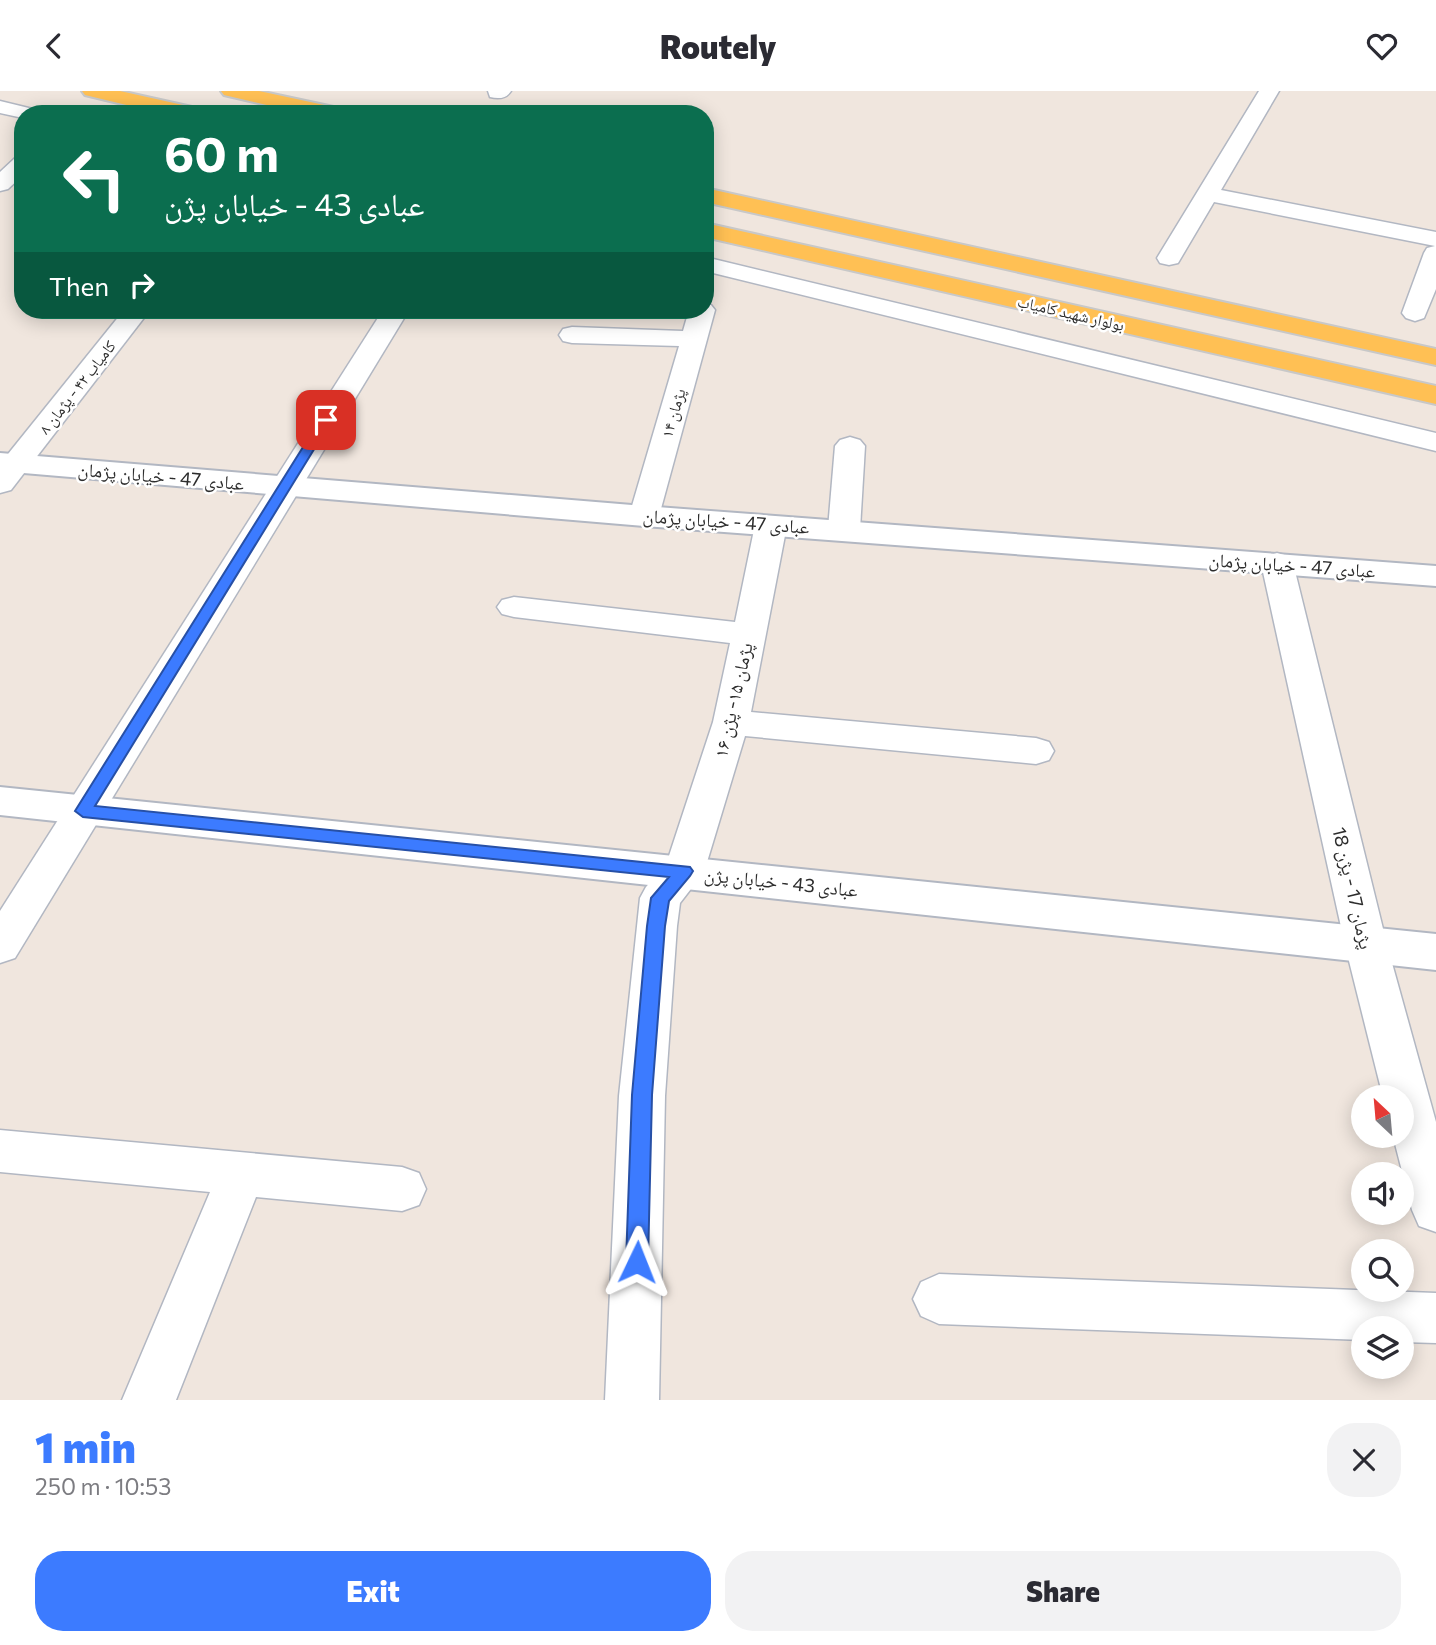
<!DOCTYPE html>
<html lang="en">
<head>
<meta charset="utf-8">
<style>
  body { margin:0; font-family:Commissioner,"Noto Naskh Arabic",sans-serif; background:#f2f2f3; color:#2b2b33; height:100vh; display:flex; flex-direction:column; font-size:26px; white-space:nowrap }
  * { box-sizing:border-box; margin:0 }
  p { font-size:23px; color:#7c7c81 }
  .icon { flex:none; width:38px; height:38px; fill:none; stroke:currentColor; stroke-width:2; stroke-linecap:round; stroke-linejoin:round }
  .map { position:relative; height:1309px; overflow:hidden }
  .side { display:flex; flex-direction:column; background:#fff; flex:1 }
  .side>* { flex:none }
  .hud { position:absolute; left:14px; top:14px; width:700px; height:214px; border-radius:28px; box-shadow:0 4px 18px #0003; background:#0b6e4f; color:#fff; overflow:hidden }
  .needle { width:46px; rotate:334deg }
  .controls { position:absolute; left:1351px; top:994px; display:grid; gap:14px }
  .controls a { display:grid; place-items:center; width:63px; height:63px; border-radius:50%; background:#fff; box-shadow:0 4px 18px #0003; font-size:35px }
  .pin { position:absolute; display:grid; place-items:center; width:60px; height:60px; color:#fff; margin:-30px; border-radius:14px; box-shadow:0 4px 10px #0006 }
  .me { position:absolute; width:77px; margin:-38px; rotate:2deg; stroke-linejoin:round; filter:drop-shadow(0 0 5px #0008) }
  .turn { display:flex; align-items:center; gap:24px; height:147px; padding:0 35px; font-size:32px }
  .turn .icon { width:91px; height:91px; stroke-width:2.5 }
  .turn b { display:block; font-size:49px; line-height:60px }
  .then { display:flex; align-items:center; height:66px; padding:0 35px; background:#0003; gap:14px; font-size:26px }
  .round { display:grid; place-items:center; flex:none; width:74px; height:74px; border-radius:28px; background:#f2f2f3 }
  .overview { display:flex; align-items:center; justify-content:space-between; height:119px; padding:0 35px }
  h1 { font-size:42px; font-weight:800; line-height:52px; color:#3c7bff }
  .button { display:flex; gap:14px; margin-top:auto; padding:14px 35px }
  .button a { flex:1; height:80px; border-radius:28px; background:#3c7bff; color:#fff; font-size:28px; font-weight:800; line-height:80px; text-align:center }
  .button a+a { background:#f2f2f3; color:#2b2b33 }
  header { display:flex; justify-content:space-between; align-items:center; height:91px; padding:0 35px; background:#fff; font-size:32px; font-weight:800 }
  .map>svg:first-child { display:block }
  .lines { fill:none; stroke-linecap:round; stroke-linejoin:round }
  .street-casing { stroke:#b2b7c2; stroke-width:3 }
  .secondary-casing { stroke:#b2b7c2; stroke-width:4 }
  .primary-casing { stroke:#c8c8c8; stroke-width:4 }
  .street { fill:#fff; fill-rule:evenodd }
  .secondary { fill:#fff; fill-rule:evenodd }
  .primary { fill:#ffc054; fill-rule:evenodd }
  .route { fill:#3c7bff; stroke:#2750a6; stroke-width:2 }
  .labels { text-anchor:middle; stroke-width:5; stroke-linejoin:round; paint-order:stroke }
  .far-street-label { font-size:16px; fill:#2d2d2d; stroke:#fff }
  .street-label { font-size:19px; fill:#2d2d2d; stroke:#fff }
</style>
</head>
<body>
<header><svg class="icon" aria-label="back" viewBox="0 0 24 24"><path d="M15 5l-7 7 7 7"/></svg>Routely<svg class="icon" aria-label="heart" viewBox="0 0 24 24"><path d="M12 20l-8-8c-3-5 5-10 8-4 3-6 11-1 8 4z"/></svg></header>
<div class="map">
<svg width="1436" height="1309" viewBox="0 0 1436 1309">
  <rect width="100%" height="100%" fill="#f0e6de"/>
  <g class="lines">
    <defs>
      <g id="street">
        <path d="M488 0H511C506 8 498 8 490 6Z"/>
        <polygon points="1259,0 1279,0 1221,99 1436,141 1436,198 1424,227 1415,230 1406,227 1402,222 1424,162 1427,157 1435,155 1214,111 1178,172 1169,174 1160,172 1157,167"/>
        <polygon points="0,10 37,19 40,23 23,23 23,27 0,22"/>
        <polygon points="23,66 23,84 8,98 0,100 0,81 15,67"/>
        <polygon points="705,166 1436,342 1436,360 705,180"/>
        <polygon points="705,212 711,214 715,219 659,425 655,432 644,434 633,432 629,425 679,255 572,252 563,250 559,244 563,238 572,236 683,240 689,219 705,219"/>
        <polygon points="124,219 150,219 11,399 0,402 0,373"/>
        <polygon points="383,219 409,219 15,867 0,872 0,820"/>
        <polygon points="850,346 860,349 865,355 860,438 855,445 844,447 833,445 828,438 835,355 840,349"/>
        <polygon points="771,425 782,427 787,434 751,621 1036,647 1049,651 1054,660 1049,669 1036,673 745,645 704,781 680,812 677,835 665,1005 659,1309 605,1309 619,1005 640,807 646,796 666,774 713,631 730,552 514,526 502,523 497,516 502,509 514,506 735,531 755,434 760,427"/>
        <polygon points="1277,462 1288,465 1293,472 1387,854 1436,1031 1436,1141 1419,1135 1412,1119 1393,1045 1402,1045 1402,1006 1383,1006 1345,854 1261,472 1266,465"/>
        <polygon points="0,1039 402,1076 419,1082 426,1098 419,1114 402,1120 256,1106 176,1309 122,1309 210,1101 0,1081"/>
        <polygon points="939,1183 1436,1202 1436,1252 1402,1251 1402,1237 1363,1237 1363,1249 939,1233 921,1225 913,1208 921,1191"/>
      </g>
      <g id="secondary">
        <polygon points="0,362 644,415 1436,475 1436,495 644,435 0,380"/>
        <polygon points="0,696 1436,843 1436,879 0,724"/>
      </g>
      <g id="primary">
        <polygon points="82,0 120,0 201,18 204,23 164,23 85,4"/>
        <polygon points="221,0 259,0 343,18 346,23 305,23 224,4"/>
        <polygon points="705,97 1436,258 1436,274 705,111"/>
        <polygon points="705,132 1436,295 1436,313 705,146"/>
      </g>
    </defs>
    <use href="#street" class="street-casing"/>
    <use href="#secondary" class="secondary-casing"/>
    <use href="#primary" class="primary-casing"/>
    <use href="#street" class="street"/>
    <use href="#secondary" class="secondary"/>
    <use href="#primary" class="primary"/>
  </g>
  <polygon class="route" points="326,325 332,329 95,715 690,776 693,780 690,785 669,810 665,835 652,1004 648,1171 644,1178 637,1181 629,1178 626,1171 632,1004 647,835 651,807 669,786 83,726 75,720 320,329"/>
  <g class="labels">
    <g class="far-street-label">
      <text transform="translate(1071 222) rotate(13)" y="6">بولوار شهید کامیاب</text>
      <text transform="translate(77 296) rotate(-52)" y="6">کامیاب ۴۲ - پژمان ۸</text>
      <text transform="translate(673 322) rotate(-74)" y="6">پژمان ۱۴</text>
    </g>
    <g class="street-label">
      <text transform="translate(161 385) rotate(5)" y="7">عبادی 47 - خیابان پژمان</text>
      <text transform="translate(726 430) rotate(4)" y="7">عبادی 47 - خیابان پژمان</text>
      <text transform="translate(1292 474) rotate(4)" y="7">عبادی 47 - خیابان پژمان</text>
      <text transform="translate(733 609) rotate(-77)" y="7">پژمان ۱۵- پژن ۱۶</text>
      <text transform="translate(781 791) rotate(6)" y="7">عبادی 43 - خیابان پژن</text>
      <text transform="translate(1353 797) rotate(77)" y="7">پژمان 17 - پژن 18</text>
    </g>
  </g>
</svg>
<div class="controls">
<a><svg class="needle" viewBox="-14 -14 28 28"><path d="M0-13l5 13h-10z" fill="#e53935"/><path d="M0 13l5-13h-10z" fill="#7c7c81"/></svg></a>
<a><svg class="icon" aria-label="sound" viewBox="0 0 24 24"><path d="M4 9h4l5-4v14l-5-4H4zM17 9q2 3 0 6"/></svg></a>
<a><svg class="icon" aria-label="search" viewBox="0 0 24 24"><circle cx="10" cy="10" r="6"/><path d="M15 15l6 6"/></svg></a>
<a><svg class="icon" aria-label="layers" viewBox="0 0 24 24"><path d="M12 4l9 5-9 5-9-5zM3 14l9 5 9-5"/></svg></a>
</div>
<div class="pin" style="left:326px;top:329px;background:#d93025"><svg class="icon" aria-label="arrive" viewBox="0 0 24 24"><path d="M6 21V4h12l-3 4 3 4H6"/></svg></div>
<svg class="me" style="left:637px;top:1171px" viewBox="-20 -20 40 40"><path d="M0-17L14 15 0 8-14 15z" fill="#3c7bff" stroke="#fff" stroke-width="4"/></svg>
<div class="hud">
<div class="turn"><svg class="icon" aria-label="left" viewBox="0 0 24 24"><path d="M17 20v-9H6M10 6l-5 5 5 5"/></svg><div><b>60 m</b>عبادی 43 - خیابان پژن</div></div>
<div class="then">Then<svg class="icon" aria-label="right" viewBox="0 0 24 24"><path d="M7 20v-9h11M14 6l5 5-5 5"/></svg></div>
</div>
</div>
<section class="side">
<div class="overview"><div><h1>1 min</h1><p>250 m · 10:53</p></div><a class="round"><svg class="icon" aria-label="close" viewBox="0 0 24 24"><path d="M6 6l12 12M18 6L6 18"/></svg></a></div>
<div class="button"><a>Exit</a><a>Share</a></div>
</section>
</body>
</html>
